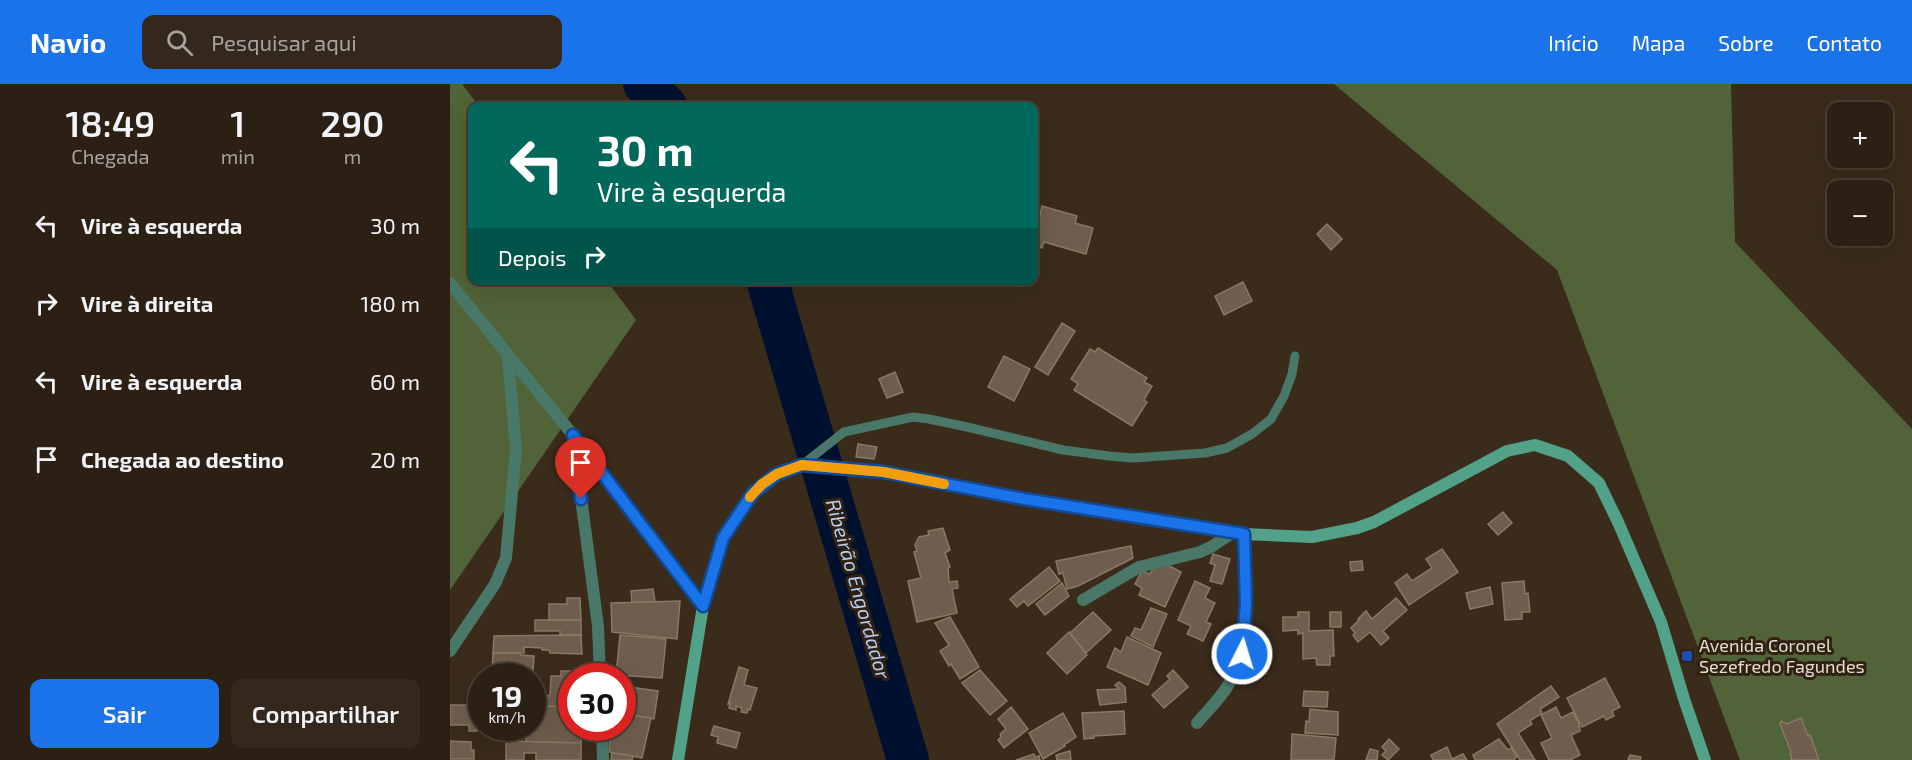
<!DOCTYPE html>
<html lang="pt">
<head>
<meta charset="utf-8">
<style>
  body { margin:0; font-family:"Exo 2",sans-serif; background:#34281d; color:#f1f3f6; height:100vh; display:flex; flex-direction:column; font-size:22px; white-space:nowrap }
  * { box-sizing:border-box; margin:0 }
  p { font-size:20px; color:#a6a3a0 }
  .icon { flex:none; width:33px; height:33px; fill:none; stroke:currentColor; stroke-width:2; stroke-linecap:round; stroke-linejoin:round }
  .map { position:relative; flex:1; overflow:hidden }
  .drawer { display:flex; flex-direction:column; background:#2c2014; width:450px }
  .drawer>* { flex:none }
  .banner { position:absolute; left:18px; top:18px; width:570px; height:183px; border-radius:12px; box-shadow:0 6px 24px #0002,0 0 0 2px #483e34; background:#00695c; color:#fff; overflow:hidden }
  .controls { position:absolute; left:1377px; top:18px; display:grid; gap:12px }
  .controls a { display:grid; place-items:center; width:66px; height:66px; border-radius:12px; background:#2c2014; box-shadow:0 6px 24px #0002,0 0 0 2px #483e34; font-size:30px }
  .speed { position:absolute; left:18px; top:579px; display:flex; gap:12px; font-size:30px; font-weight:700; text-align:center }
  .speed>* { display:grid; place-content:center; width:78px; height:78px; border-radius:50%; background:#2c2014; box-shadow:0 6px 24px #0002,0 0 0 2px #483e34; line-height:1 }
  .speed small { font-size:15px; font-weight:400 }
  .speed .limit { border:9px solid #d22; background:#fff; color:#111 }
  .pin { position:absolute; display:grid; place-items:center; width:51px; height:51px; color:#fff; margin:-62px -26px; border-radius:50% 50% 50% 0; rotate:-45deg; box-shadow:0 0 6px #0007 }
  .pin .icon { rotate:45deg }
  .me { position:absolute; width:66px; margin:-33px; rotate:5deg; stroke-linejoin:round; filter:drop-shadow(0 0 4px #0008) }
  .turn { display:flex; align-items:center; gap:21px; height:126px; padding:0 30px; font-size:27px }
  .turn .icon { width:78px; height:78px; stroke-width:2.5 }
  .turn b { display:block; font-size:42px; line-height:51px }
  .then { display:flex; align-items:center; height:57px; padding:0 30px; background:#0003; gap:12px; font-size:22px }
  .eta { display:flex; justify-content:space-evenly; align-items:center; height:102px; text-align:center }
  .eta b { font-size:36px; font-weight:600; line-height:42px }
  .cta { display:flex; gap:12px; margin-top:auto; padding:12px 30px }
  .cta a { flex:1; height:69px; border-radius:12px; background:#1a73e8; color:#fff; font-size:24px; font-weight:600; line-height:69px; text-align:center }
  .cta a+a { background:#34281d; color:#f1f3f6 }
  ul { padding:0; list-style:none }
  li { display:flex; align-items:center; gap:18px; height:78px; padding:0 30px }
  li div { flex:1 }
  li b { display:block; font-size:22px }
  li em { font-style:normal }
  header { display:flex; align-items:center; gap:36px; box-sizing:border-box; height:84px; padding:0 30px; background:#1a73e8; color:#fff }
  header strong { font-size:28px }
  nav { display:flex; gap:33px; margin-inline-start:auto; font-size:21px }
  .search { width:420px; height:54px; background:#34281d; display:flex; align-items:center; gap:15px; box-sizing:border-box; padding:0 21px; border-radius:12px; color:#a6a3a0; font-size:22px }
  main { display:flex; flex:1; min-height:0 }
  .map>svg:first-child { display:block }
  .forest { fill:#516338 }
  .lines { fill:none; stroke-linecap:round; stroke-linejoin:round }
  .river { stroke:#001130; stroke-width:42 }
  .building { fill:#6f5e4d; stroke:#8a7866; stroke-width:1.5 }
  .lane { stroke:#497869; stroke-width:9 }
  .street { stroke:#497869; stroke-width:12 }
  .secondary { stroke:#52a28a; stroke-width:12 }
  .route-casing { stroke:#114b97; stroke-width:15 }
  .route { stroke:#1a73e8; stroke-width:10 }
  .slow { stroke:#f59e0b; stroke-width:10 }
  .transit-dot { fill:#1a4fb4; stroke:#302111; stroke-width:2 }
  .labels { text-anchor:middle; stroke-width:6; stroke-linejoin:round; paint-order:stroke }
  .poi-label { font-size:18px; fill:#e6dcd2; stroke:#302111; text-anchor:start }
  .water-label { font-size:20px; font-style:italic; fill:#b5cff4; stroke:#302111 }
</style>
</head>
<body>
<header>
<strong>Navio</strong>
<div class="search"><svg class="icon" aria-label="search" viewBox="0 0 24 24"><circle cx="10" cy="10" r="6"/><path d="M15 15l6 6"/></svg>Pesquisar aqui</div>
<nav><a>Início</a><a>Mapa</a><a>Sobre</a><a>Contato</a></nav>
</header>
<main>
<section class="drawer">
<div class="eta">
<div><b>18:49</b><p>Chegada</p></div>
<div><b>1</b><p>min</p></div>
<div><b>290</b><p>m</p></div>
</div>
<ul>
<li><svg class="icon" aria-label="left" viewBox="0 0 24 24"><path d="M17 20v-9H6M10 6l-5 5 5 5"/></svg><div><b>Vire à esquerda</b></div><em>30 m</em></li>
<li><svg class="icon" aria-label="right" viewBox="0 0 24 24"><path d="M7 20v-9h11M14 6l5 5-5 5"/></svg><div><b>Vire à direita</b></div><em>180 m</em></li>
<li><svg class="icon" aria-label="left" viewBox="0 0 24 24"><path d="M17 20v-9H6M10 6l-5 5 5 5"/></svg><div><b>Vire à esquerda</b></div><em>60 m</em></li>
<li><svg class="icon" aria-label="arrive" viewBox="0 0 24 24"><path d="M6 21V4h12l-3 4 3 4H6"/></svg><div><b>Chegada ao destino</b></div><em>20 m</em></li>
</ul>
<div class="cta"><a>Sair</a><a>Compartilhar</a></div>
</section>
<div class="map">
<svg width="1462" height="676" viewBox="0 0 1462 676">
  <rect width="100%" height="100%" fill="#3a2b1b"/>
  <g class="forest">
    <polygon points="0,0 12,0 29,22 22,22 22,196 157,197 186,236 0,506"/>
    <polygon points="884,0 1281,0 1285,158 1462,345 1462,676 1290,676 1107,186"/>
  </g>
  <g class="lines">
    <g class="river">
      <polyline points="194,0 216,22"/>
      <polyline points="317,196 458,676"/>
    </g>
  </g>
  <g class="building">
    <polygon points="592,122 627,132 625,139 643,144 636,170 594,158 592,164 584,161"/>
    <polygon points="877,140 892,155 881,166 867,150"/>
    <polygon points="793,198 802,217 774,231 765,212"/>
    <polygon points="612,239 625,247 598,291 585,283"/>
    <polygon points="648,264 697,294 694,298 702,302 694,316 697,318 682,342 624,306 628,300 621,295 640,265 645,268"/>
    <polygon points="554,272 580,285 564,317 538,303"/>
    <polygon points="445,288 453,308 437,314 429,295"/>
    <polygon points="408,360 427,363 424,375 406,373"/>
    <polygon points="1053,428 1062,439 1048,451 1038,440"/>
    <polygon points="493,444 500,466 495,469 500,483 498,484 499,498 507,497 508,504 502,505 507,529 467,538 458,497 471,494 464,468 467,467 465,461 469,453 479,451 478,447"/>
    <polygon points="681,462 683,474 628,502 617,505 613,489 609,490 606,477"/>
    <polygon points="992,465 1008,488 959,521 945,499 957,490 962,497 982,484 976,475"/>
    <polygon points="763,470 780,475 772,500 760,497 765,481 760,479"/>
    <polygon points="912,477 913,486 901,487 900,478"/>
    <polygon points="718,481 731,488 715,523 689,511 692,504 685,500 692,487 700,490 704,483"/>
    <polygon points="599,483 610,497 578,522 574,517 567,523 560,515"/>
    <polygon points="745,497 760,504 755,514 765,519 756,538 761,540 753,557 737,550 741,542 728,536"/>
    <polygon points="1074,497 1075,510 1078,509 1080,528 1072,528 1072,535 1055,536 1052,499"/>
    <polygon points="612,499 619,512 595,531 586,520"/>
    <polygon points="1040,503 1043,520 1020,525 1016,509"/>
    <polygon points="203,505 205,518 182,519 181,507"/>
    <polygon points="117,514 130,514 131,536 99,536 99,520 117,520"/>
    <polygon points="946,514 957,526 933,547 939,554 931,561 920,548 908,558 903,551 905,549 901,544 909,536 908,535 916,527 922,535"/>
    <polygon points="230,517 227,555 162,548 161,519"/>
    <polygon points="701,524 717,530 703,563 681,552 685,544 691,546"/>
    <polygon points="643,528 661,546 636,569 620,549"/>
    <polygon points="848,528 859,528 859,547 883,546 884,572 880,572 880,581 867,581 866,574 853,575 853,549 848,550 848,546 833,547 833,533 848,533"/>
    <rect x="880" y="528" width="11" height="15"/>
    <polygon points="500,533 529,583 510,595 501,580 499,582 490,567 499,561 485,539"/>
    <polygon points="85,536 131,536 131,551 110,551 110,547 85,547"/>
    <polygon points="619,548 637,571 617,590 597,569"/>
    <polygon points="131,551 132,570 100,569 99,566 92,566 92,564 74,563 74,569 43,569 44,552"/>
    <polygon points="170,551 216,555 212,594 166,591"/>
    <polygon points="677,553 711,569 698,601 657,583 665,564 671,568"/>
    <polygon points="43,569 70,569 71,571 84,572 83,587 42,587"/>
    <polygon points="289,583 298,586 294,601 307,604 300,626 298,625 297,629 291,628 292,624 286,622 286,626 279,624 280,619 278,620"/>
    <polygon points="530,586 557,617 540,631 512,599"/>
    <polygon points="723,586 738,603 714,624 702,611 720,595 717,592"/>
    <polygon points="111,587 133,587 133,592 122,592 122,623 93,622 93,611 100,612 101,592 111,592"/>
    <polygon points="1155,594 1170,623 1162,627 1164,632 1156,636 1154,632 1132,643 1117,614"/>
    <polygon points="669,598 675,603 676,618 650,621 647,606 669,605 665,601"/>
    <polygon points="172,602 208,607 204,635 172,630"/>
    <polygon points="1101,602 1109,613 1090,625 1092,629 1080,637 1082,640 1068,649 1085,676 1070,676 1047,640"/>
    <polygon points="854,607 878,608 877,623 853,622"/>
    <polygon points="0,621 27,621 27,647 19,647 19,641 0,641"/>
    <polygon points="87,622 122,623 122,644 132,644 131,659 76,658 76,644 88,642"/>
    <polygon points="561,623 578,645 554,664 548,656 551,653 550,650 556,645 548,635"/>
    <polygon points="1106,623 1111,634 1123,628 1129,640 1130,647 1121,651 1130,671 1120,676 1099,676 1091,659 1102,654 1091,631"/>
    <polygon points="860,625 888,628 888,651 855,649 856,637 859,638"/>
    <polygon points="674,627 675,650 644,652 644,654 634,655 632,629"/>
    <polygon points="613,629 626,653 614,661 615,662 593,675 579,649"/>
    <polygon points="172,630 201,634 192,674 159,668 161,644 172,644"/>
    <polygon points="1351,634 1358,652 1360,651 1369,676 1340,676 1342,674 1340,670 1341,668 1330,640 1331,637 1337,640"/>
    <polygon points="264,642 290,649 286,664 267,659 268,653 261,651"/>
    <polygon points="842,650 886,654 884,676 841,676"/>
    <polygon points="939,655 949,665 938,676 932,671 936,667 932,663"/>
    <polygon points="1049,655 1058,666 1061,664 1067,672 1064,676 1025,676 1023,671"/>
    <polygon points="0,657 21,658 21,666 24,666 24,675 0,675"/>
    <polygon points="56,657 131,659 131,676 86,676 86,669 74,669 74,676 56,676"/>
    <polygon points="997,663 1002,675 1013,670 1017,676 983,676 981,671"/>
    <polygon points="920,665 928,667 927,676 916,676"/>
    <polygon points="620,667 621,676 607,676 606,671"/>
    <polygon points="162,669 183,672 182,676 161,676"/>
    <polygon points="584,670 585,673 589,672 590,676 566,676"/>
    <polygon points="1180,671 1191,673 1190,676 1178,676"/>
  </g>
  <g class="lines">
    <polyline class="lane" points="352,381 394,348 463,333 479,335 517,343 613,366 659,372 683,374 755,369 777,364 802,350 821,335 834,312 842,290 845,272"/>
    <g class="street">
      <polyline points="0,199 123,351 253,522"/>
      <polyline points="123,353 148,542 150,592"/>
      <polyline points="633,516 689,483 750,468 761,463 782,449"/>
      <polyline points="0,567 45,500 56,474 66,365 58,272"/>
      <path d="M747 639C757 627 769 616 777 603 803 561 795 498 794 450"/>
      <polyline points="152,644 153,676"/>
    </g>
    <polyline class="secondary" points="228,676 253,522 273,454 303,409 327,390 352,381 386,383 433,388 574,415 794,450 862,453 907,444 924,438 1057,367 1085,361 1118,372 1149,399 1168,438 1211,538 1234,615 1255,676"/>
  </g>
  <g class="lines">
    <defs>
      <polyline id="route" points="131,415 123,351 253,522 273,454 303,409 327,390 352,381 434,388 574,415 794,450 796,519 792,570"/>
    </defs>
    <use href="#route" class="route-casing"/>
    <use href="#route" class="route"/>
    <polyline class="slow" points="300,413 312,400 327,390 352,381 434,388 494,400"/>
  </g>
  <rect class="transit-dot" x="1231" y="566" width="12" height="12" rx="3"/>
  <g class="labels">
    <g class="poi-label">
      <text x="1249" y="568">Avenida Coronel<tspan x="1249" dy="21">Sezefredo Fagundes</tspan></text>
    </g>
    <g class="water-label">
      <text transform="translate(408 505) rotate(74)" y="7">Ribeirão Engordador</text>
    </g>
  </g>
</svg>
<div class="controls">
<a>+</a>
<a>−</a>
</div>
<div class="speed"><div>19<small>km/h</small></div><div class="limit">30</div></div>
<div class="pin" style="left:131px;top:415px;background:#d93025"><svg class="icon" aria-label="arrive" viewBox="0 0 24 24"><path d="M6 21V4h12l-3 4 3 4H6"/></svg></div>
<svg class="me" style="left:792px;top:570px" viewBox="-20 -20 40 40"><circle r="17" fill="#1a73e8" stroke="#fff" stroke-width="3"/><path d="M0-11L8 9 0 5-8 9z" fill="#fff"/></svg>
<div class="banner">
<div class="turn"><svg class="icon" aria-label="left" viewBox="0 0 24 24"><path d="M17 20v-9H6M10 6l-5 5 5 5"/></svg><div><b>30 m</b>Vire à esquerda</div></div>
<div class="then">Depois<svg class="icon" aria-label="right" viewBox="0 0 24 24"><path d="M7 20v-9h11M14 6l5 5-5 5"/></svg></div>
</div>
</div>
</main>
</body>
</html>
